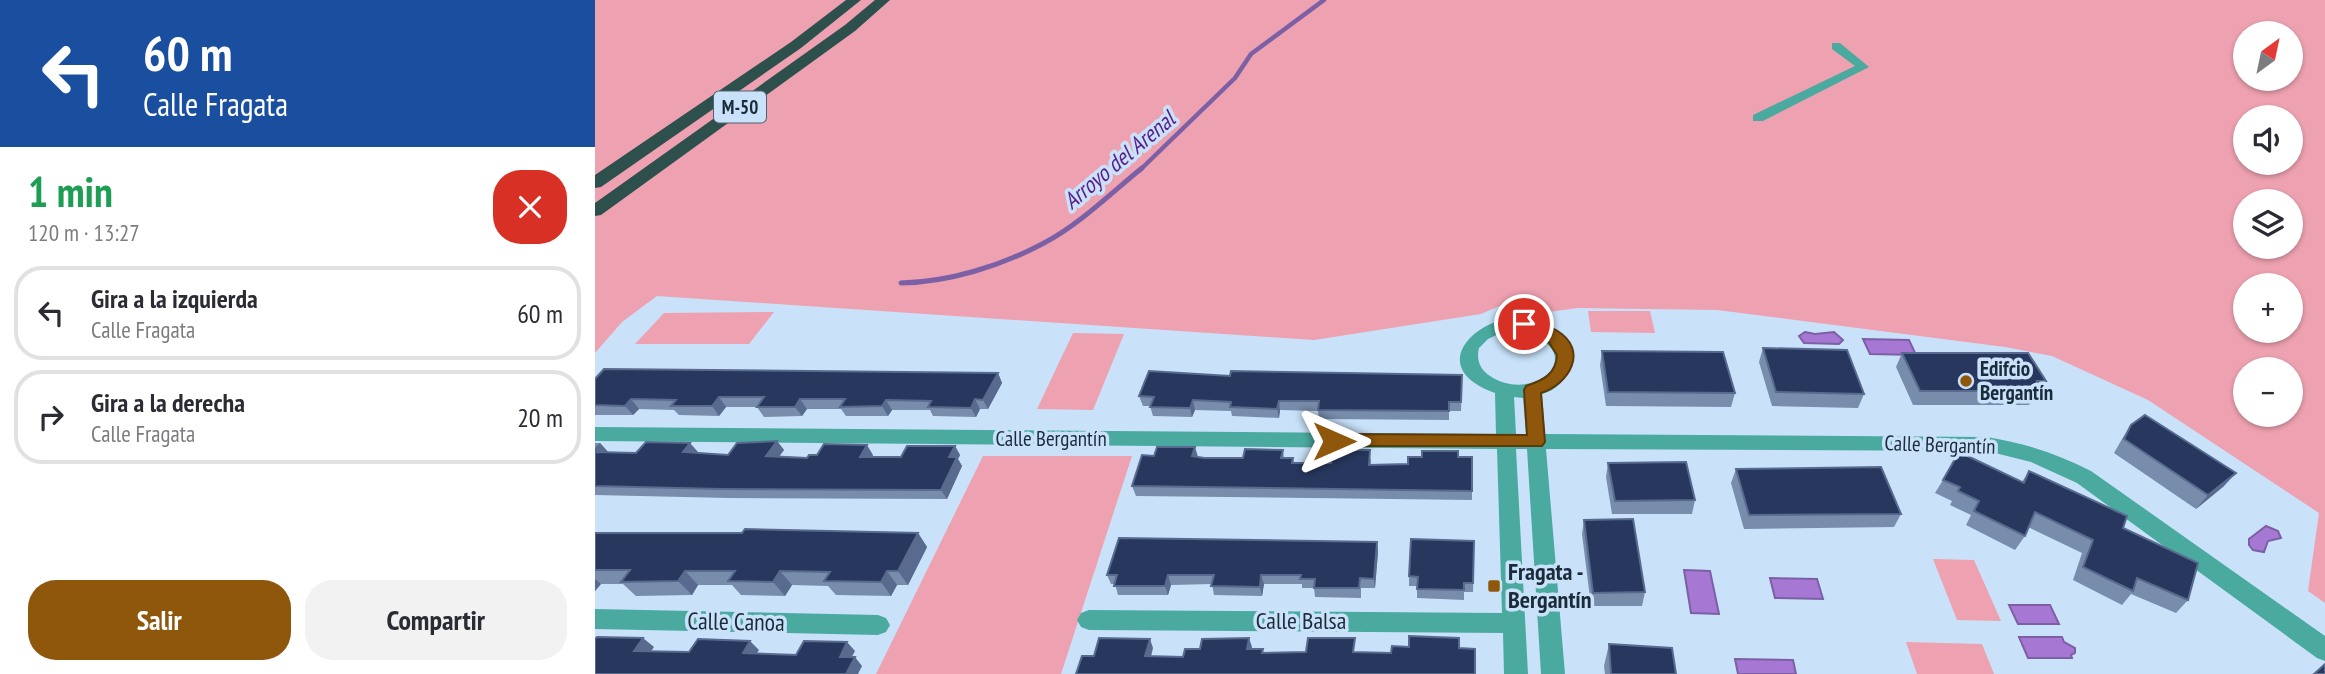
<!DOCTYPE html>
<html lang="es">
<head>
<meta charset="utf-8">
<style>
  body { margin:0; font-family:"PT Sans Narrow",sans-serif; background:#f2f2f3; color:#2b2b33; height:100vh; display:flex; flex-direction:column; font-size:26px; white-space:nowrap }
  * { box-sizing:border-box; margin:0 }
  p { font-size:23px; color:#7c7c81 }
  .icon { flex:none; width:38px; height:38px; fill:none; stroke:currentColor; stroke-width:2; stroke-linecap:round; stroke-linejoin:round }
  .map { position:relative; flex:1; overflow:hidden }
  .side { display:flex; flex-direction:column; background:#fff; width:595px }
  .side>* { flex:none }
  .hud { background:#1a4fa0; color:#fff; overflow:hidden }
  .needle { width:46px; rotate:33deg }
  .buttons { position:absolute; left:1638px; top:21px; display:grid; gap:14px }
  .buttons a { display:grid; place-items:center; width:70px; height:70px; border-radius:50%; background:#fff; box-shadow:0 2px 5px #0004; font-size:35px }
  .pin { position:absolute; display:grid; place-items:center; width:60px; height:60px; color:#fff; margin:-30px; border:4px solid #fff; border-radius:50%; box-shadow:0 2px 7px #0007 }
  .me { position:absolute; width:77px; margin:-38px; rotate:90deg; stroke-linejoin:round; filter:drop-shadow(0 0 5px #0008) }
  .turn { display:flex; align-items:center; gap:24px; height:147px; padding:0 28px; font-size:32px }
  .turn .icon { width:91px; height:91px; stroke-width:2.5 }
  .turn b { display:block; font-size:49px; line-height:60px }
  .round { display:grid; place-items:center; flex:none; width:74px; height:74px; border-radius:28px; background:#f2f2f3 }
  .head { display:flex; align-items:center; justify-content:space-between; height:119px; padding:0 28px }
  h1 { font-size:42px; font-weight:700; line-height:52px; color:#1e9e55 }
  .cta { display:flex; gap:14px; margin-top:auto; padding:14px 28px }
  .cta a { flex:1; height:80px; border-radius:28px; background:#8e570c; color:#fff; font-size:28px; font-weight:700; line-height:80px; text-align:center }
  .cta a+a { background:#f2f2f3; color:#2b2b33 }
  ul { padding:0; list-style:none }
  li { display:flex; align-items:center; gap:21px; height:94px; margin:0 14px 10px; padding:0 14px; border:4px solid #e1e1e2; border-radius:28px }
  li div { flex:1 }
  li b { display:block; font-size:26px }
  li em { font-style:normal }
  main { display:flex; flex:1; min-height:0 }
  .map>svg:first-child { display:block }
  .green { fill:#eea1b0; fill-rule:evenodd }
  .water { fill:#a677d3; stroke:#7c60a5; stroke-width:2 }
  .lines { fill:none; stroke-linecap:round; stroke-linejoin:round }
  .stream-far1 { stroke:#7c60a5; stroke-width:4.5 }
  .stream { stroke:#7c60a5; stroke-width:5 }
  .minor { fill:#4baaa0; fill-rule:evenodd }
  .highway { fill:#2e504c; fill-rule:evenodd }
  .wall { fill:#788cac }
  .shaded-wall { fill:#586a8d }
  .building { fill:#27375e; stroke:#586a8d; stroke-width:2 }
  .route { fill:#8e570c; stroke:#5c3908; stroke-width:2 }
  .poi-dot { fill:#8e570c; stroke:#c9e2fa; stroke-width:2.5 }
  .labels { text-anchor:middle; stroke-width:7; stroke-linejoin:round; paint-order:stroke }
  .shield { fill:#c9e2fa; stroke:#4e6274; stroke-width:2 }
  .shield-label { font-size:19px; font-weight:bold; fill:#1a2b3a }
  .poi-label { font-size:21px; font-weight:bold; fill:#1a2b3a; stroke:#c9e2fa; text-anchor:start }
  .street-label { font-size:21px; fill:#1a2b3a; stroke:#c9e2fa }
  .water-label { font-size:23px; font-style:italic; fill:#5d1c8b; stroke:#c9e2fa }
  .near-poi-label { font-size:24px; font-weight:bold; fill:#1a2b3a; stroke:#c9e2fa; text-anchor:start }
  .near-street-label { font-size:24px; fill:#1a2b3a; stroke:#c9e2fa }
</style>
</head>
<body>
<main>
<section class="side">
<div class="hud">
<div class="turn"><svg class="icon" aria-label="left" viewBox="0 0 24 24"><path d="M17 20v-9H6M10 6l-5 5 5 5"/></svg><div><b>60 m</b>Calle Fragata</div></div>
</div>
<div class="head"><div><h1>1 min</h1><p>120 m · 13:27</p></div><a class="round" style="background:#d93025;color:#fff"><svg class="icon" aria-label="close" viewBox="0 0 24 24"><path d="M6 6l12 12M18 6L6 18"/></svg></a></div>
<ul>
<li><svg class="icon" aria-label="left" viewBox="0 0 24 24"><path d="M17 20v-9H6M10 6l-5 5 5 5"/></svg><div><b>Gira a la izquierda</b><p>Calle Fragata</p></div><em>60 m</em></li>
<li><svg class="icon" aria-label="right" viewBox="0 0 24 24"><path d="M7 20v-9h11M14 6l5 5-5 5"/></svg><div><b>Gira a la derecha</b><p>Calle Fragata</p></div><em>20 m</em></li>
</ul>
<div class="cta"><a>Salir</a><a>Compartir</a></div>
</section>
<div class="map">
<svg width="1730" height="674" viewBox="0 0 1730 674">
  <rect width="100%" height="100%" fill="#c9e2fa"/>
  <g class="green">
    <path d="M0 0H1730V603L1713 591 1724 513 1553 400 1457 356 1410 347 1122 310 983 308 954 312 909 304 886 314 719 340 62 296 27 322 0 353ZM1650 33H1696V79H1650ZM1650 117H1696V163H1650ZM1650 201H1696V247H1650ZM1650 285H1696V331H1650ZM1650 369H1696V415H1650Z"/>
    <polygon points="993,311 1055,311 1060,333 996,332"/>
    <polygon points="179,312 154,344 40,344 69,313"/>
    <polygon points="478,333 529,334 498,410 442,409"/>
    <polygon points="388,456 537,456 466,674 281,674"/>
    <polygon points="1338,559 1379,560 1406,621 1362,620"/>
    <polygon points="1311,642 1387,644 1399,674 1322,674"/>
  </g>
  <g class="water">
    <polygon points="1210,332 1220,334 1239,332 1248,340 1244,344 1209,343 1204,336"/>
    <polygon points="1268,339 1314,340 1321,355 1275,354"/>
    <polygon points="1671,526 1683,531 1686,538 1673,541 1669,552 1658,550 1654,545 1654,539"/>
    <polygon points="1089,570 1115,571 1124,614 1096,613"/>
    <polygon points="1175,578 1222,579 1228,599 1180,598"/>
    <polygon points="1414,605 1455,605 1464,624 1423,624"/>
    <polygon points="1424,637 1467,637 1469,642 1480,648 1480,653 1476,655 1477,658 1433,658"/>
    <polygon points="1140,659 1198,660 1201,674 1143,674"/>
  </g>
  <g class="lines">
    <polyline class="stream-far1" points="545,170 640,78 656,54 729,0"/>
    <path class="stream" d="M306 283C354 282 406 266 449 243 485 224 516 193 547 168"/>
    <g class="minor">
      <polygon points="1237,43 1245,43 1274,67 1168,121 1158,121 1158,115 1260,66 1237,49"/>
      <path d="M911 318C929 320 951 321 965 333 989 354 973 387 947 394L950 434 1392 437C1429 443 1463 454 1496 471L1730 636V661L1722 658 1482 483 1436 462 1392 451 951 449 970 674H946L932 449H921L933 674H909L908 633 494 630 486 627 482 620 486 613 494 610 907 613 902 449 0 441V427L901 434 900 393C842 373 863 332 911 318ZM912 330C1004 342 944 408 895 376 885 369 881 360 884 348L893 339ZM919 397 928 398 931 434H921Z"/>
      <polygon points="0,609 283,615 291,618 295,625 291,632 283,635 0,629"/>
    </g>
    <g class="highway">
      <polygon points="251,0 266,0 206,48 6,187 0,188 0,175 196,42"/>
      <polygon points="280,0 295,0 260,31 6,215 0,216 0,203 250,25"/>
    </g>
  </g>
  <g class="wall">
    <polygon points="1168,348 1269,394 1263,408 1177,406 1164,362"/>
    <polygon points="1007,351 1140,393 1136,407 1011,406 1005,365"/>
    <polygon points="1307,353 1451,381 1438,402 1436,402 1434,405 1318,405 1301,367"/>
    <polygon points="403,373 407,383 393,409 385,409 381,417 338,416 335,410 297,410 293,416 251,416 246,409 212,409 207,416 169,417 162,407 131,407 124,416 84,415 79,410 44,409 38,415 0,415 0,379"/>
    <polygon points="867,375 866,411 854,411 854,420 724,419 723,411 685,410 684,418 637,416 636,411 600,410 597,417 558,416 555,406 548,406 544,396 635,376"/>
    <polygon points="1536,425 1629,486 1601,509 1519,453 1527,439"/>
    <polygon points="182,441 189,450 184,456 212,458 278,455 277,457 306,457 360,446 365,455 363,459 367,466 352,499 134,498 0,495 0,443 5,443 13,452 103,452 103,453 133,455"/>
    <polygon points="688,450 689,458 698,458 699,463 736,463 776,459 776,465 813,464 863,457 877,457 877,500 541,496 537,486 602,457 648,458"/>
    <polygon points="1013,463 1100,500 1097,514 1017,514 1011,477"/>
    <polygon points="1141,469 1306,514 1299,527 1149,529 1136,483"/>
    <polygon points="1434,471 1528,528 1593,600 1581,613 1536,594 1527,605 1478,580 1487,553 1433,527 1430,536 1420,550 1371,525 1376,515 1355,505 1357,501 1340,493 1348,480 1427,482"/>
    <polygon points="989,520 1050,592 1047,606 996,606 987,534"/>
    <polygon points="0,533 49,534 323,533 332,547 313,585 302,585 296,596 241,595 233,586 197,585 190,596 146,595 137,585 103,585 97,595 41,596 28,584 6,584 0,591"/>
    <polygon points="879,541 878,592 869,592 869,600 822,598 822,586 814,586 814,576"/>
    <polygon points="782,542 783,552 780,588 766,588 766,598 720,597 719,588 707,588 707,584 669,584 667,596 619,595 617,584 576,585 573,595 523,595 520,584 516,584 512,575"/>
    <polygon points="1014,644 1081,674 1010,674 1009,666"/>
  </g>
  <g class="shaded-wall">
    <polygon points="403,373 407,383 393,409 388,400"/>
    <polygon points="124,397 131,407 124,416 117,406"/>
    <polygon points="36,399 44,409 38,415 30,406"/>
    <polygon points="205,399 212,409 207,416 200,407"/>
    <polygon points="380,399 385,409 381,417 376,408"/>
    <polygon points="291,400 297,410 293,416 287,406"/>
    <polygon points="598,400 600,410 597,417 595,408"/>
    <polygon points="684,401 685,410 684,418 682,409"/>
    <polygon points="182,441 189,450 178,465 171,456"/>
    <polygon points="5,443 14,453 0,454 0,448"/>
    <polygon points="95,443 103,452 96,462 88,452"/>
    <polygon points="272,445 278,455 272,466 265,457"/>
    <polygon points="360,446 365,455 363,459 367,466 352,499 346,490 354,457"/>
    <polygon points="600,447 603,457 597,456"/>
    <polygon points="1641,473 1629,486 1601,509 1613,495"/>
    <polygon points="323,533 332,547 313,585 303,571"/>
    <polygon points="782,542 783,552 780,588 779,579"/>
    <polygon points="90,571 103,585 97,595 83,581"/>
    <polygon points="185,571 197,585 190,596 178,582"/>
    <polygon points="292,571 302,585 296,596 286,582"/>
    <polygon points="573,575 576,585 573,595 570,586"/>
    <polygon points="666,575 669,584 667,596 665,587"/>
    <polygon points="0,579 6,584 0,591"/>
    <polygon points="48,638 59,647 50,660 39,651"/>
    <polygon points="654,638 657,647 655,658 652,649"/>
    <polygon points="555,639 558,648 554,665 550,656"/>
    <polygon points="155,641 164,650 156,662 148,653"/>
    <polygon points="252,642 260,651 252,666 245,657"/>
    <polygon points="260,657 267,666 263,674 251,674"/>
  </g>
  <g class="building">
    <polygon points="1168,348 1252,350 1269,394 1181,392"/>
    <polygon points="1007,351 1128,352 1140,393 1013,392"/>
    <polygon points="1307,353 1433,353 1451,381 1442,381 1446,388 1440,388 1442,391 1325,391"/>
    <polygon points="9,369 403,373 388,400 380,399 376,408 333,407 336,401 291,400 287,406 245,407 250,399 205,399 200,407 162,407 169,397 124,397 117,406 76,406 81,400 36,399 30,406 0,405 0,379"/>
    <polygon points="554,371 635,376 636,371 867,375 866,402 854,402 854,411 723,410 724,401 684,401 682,409 635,407 636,402 598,400 595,408 555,407 559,397 544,396"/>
    <polygon points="1550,415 1641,473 1613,495 1529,439 1536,425"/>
    <polygon points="182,441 171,456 212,458 214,455 222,455 229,444 272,445 265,457 306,457 312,446 360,446 354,457 362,457 346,490 126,489 0,486 0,452 41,453 51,442 95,443 88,452 133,455 142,443"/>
    <polygon points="562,447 600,447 597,456 609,458 648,458 650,449 688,450 686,458 698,458 697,463 736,463 738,450 775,450 774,465 813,464 813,457 827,457 827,451 863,451 863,457 877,457 877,491 537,486 547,455 559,456"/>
    <polygon points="1364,452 1429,483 1434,471 1532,516 1528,528 1603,563 1593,600 1542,578 1538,591 1488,567 1498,540 1440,512 1430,536 1379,511 1384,501 1363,491 1365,487 1348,480"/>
    <polygon points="1091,462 1100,500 1020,501 1013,463"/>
    <polygon points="1286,467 1306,514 1154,515 1141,469"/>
    <polygon points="1038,519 1050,592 998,593 989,520"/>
    <polygon points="150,529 323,533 303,571 292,571 286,582 229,581 235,572 185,571 178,582 133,581 140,571 90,571 83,581 26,582 35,570 0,570 0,533 147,533"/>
    <polygon points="524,538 782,542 779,579 765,578 764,588 719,588 720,579 705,579 706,575 666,575 665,587 616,586 619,575 573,575 570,586 519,586 522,575 512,575"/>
    <polygon points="816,539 879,541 878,583 869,583 869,590 822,589 823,577 814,576"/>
    <polygon points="814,636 864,638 864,648 880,649 880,674 481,674 487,656 499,656 504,638 555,639 550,656 588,657 590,649 605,649 607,639 654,638 652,649 668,649 667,653 711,652 713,638 760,638 758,652 796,653 797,646 814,647"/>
    <polygon points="2,637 48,638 39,651 94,652 103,639 155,641 148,653 201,655 209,641 252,642 245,657 260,657 251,674 0,674 0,639"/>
    <polygon points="1014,644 1077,648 1081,674 1016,674"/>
    <polygon points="1730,664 1730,674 1719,674"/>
  </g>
  <path class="route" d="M929 318C939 321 952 325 961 330 995 350 974 384 946 393L950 442 947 446H733L730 441 733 436 739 434 932 435 929 390 931 386C949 380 961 374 962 355L951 338 923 327 921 324 923 320Z"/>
  <g class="poi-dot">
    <circle cx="1371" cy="381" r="7"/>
    <rect x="892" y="579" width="14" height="14" rx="3.5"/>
  </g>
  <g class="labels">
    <rect class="shield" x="119" y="91.5" width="52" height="31" rx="5"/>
    <g class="shield-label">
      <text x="145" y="114">M-50</text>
    </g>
    <g class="poi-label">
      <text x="1385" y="376">Edifcio<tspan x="1385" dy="24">Bergantín</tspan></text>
    </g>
    <g class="street-label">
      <text x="456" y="446">Calle Bergantín</text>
      <text transform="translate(1345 445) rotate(2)" y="7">Calle Bergantín</text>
    </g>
    <g class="water-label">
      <text transform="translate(524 160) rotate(-40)" y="8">Arroyo del Arenal</text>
    </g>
    <g class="near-poi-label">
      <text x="913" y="580">Fragata -<tspan x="913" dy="28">Bergantín</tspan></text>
    </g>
    <g class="near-street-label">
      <text x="706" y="629">Calle Balsa</text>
      <text transform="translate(141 622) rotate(1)" y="8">Calle Canoa</text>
    </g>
  </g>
</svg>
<div class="buttons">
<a><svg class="needle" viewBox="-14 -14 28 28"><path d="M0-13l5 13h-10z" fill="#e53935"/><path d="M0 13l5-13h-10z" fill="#7c7c81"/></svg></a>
<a><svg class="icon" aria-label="sound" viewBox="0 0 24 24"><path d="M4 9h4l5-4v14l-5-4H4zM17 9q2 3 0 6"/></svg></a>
<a><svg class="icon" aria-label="layers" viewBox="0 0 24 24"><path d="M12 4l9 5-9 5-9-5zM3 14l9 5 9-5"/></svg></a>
<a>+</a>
<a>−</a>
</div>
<div class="pin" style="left:929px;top:324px;background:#d93025"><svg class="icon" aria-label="arrive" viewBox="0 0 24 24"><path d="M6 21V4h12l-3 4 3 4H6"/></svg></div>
<svg class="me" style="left:739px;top:441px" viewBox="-20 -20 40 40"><path d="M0-17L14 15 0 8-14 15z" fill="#8e570c" stroke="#fff" stroke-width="4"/></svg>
</div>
</main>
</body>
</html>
